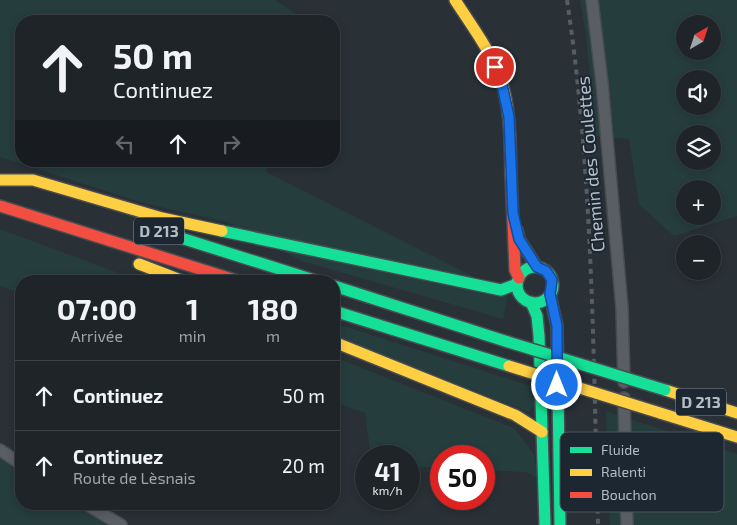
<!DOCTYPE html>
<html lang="fr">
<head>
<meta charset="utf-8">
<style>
  body { margin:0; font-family:"Exo 2",sans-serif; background:#272c30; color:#f1f3f6; height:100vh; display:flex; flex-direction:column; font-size:19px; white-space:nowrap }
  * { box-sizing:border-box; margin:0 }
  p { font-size:16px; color:#a1a4a8 }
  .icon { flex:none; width:28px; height:28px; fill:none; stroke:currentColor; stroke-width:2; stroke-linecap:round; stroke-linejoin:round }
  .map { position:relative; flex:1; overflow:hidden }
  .sheet { position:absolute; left:15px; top:275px; width:325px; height:235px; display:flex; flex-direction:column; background:#1f2428; border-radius:20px; box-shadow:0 2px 8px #0003,0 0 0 1px #3c4145 }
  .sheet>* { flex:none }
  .guide { position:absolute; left:15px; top:15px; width:325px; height:152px; border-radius:20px; box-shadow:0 2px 8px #0003,0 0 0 1px #3c4145; background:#1f2428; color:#f1f3f6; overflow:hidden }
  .needle { width:32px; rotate:39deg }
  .fabs { position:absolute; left:676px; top:15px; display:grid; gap:10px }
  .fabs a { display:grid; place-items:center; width:45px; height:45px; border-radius:50%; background:#1f2428; box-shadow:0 2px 8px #0003,0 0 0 1px #3c4145; font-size:25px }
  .speed { position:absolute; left:355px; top:445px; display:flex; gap:10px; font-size:25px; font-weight:700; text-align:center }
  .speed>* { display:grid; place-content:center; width:65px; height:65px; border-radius:50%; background:#1f2428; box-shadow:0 2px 8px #0003,0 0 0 1px #3c4145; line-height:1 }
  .speed small { font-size:12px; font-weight:400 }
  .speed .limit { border:8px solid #d22; background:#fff; color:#111 }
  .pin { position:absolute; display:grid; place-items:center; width:42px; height:42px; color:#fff; margin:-21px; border:2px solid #fff; border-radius:50%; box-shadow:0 1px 5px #0007 }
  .me { position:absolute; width:55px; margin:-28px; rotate:0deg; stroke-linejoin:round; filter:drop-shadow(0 0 4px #0008) }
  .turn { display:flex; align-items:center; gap:18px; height:105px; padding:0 15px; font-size:22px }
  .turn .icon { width:65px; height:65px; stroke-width:2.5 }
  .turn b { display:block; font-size:35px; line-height:42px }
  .lanes { display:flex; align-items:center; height:48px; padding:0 15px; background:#0003; justify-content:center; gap:25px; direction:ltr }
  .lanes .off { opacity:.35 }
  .eta { display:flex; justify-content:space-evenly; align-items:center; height:85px; text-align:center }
  .eta b { font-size:30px; font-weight:700; line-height:35px }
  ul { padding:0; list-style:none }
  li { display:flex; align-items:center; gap:15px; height:70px; padding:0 15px; border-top:1px solid #3c4145 }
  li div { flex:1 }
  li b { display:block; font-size:19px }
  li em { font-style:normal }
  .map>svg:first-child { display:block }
  .green { fill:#263d3d; fill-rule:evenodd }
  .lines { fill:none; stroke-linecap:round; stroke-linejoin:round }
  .street-casing { stroke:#474c51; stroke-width:14 }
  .fast-casing { stroke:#474c51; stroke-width:14 }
  .slow-casing { stroke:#474c51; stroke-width:14 }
  .jam-casing { stroke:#474c51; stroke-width:14 }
  .street { stroke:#595e64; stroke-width:11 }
  .fast { stroke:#16e098; stroke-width:11 }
  .slow { stroke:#ffcf43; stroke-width:11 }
  .jam { stroke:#f24e42; stroke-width:11 }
  .rail { stroke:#575d62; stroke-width:4; stroke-dasharray:5 5; stroke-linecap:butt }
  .fast-bridge-casing { stroke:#464c51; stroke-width:14; stroke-linecap:butt }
  .slow-bridge-casing { stroke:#464c51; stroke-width:14; stroke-linecap:butt }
  .fast-bridge { stroke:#16e098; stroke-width:11 }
  .slow-bridge { stroke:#ffcf43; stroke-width:11 }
  .route-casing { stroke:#114b97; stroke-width:12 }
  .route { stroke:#1a73e8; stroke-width:9 }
  .labels { text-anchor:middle; stroke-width:4; stroke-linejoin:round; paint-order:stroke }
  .shield { fill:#1c2731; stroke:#85909b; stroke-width:1 }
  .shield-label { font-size:16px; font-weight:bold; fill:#b2bdc8 }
  .street-label { font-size:18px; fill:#b2bdc8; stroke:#1c2731 }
  .key { fill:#1c2731; stroke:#49545e; stroke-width:1 }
  .key-label { font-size:14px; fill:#b2bdc8 }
</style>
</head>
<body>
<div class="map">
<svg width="737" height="525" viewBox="0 0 737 525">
  <rect width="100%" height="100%" fill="#293036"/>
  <g class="green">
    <polygon points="0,0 275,0 304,19 303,21 21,21 21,161 272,161 266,172 508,294 503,319 302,261 227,222 143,203 0,157"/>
    <path d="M580 0H737V216L674 236 639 204 629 139 596 136 586 36ZM685 24H712V51H685ZM685 79H712V106H685ZM685 134H712V161H685ZM685 189H712V216H685Z"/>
    <polygon points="0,229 140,281 21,281 21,293 0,286"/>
    <polygon points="334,323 537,388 536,404 528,412 334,335"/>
    <polygon points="334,357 514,428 534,454 538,479 526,472 484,470 484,456 441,456 441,468 409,466 409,456 371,456 365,413 334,402"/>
    <polygon points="606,411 737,454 737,525 610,525"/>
    <polygon points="0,459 21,473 21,504 72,504 107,525 0,525"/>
  </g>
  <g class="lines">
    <defs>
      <g id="street">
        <polyline points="592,0 602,83 622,308 624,382"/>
        <polyline points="624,398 627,525"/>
        <polyline points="0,450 21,464"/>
        <polyline points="86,504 121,525"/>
      </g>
      <g id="fast">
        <polyline points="143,226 317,281"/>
        <polyline points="517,230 519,239 537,267"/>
        <polyline points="222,231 501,290 517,284"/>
        <circle cx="535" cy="285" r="18"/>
        <polyline points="334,286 508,342"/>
        <polyline points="550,295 557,326 560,525"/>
        <polyline points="531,302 537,316 539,336 545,525"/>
        <polyline points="334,311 509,366"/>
      </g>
      <g id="slow">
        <path d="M455 0C471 25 491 51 501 80 511 110 510 144 511 175"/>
        <polyline points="0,180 33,180 162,218 222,231"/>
        <polyline points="139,264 183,281"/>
        <polyline points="334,342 515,415 542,432"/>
        <polyline points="665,390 737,413"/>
        <polyline points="660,413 737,437"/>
      </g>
      <g id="jam">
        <polyline points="511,175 515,270 519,278"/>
        <polyline points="0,206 238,281"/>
      </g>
    </defs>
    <use href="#street" class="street-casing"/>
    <use href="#fast" class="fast-casing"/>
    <use href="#slow" class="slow-casing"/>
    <use href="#jam" class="jam-casing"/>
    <use href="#street" class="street"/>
    <use href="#fast" class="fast"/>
    <use href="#slow" class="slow"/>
    <use href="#jam" class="jam"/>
    <path class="rail" d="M567 0C593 173 593 350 598 525"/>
    <defs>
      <polyline id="fast-bridge" points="508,342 665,390"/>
      <polyline id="slow-bridge" points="509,366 660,413"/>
    </defs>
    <use href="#fast-bridge" class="fast-bridge-casing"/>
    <use href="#slow-bridge" class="slow-bridge-casing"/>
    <use href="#fast-bridge" class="fast-bridge"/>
    <use href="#slow-bridge" class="slow-bridge"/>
  </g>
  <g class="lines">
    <defs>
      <polyline id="route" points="495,67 501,80 509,117 513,213 519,239 537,267 546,271 552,280 550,294 557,326 557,385"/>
    </defs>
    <use href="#route" class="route-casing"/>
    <use href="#route" class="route"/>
  </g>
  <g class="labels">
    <g class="shield">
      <rect x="134" y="217.5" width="50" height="27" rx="4"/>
      <rect x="676" y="388.5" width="50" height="27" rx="4"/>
    </g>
    <g class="shield-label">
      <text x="159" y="237">D 213</text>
      <text x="701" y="408">D 213</text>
    </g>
    <g class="street-label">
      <text transform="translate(591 164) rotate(-95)" y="6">Chemin des Coulettes</text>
    </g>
  </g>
  <rect x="560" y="432" width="164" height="80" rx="8" class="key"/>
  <rect x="570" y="447" width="22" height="6" fill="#16e098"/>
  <rect x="570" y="469" width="22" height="7" fill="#ffcf43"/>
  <rect x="570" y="492" width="22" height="6" fill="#f24e42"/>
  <g class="key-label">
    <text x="601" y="455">Fluide</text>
    <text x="601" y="477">Ralenti</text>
    <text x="601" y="500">Bouchon</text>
  </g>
</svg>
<div class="fabs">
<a><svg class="needle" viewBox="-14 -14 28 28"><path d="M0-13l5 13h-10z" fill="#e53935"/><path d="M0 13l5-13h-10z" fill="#a1a4a8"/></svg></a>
<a><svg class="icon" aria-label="sound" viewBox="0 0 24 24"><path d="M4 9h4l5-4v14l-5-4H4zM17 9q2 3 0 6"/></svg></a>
<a><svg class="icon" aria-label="layers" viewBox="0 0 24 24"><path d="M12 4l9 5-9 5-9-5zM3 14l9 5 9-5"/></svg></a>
<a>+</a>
<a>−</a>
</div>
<div class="speed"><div>41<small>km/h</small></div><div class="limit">50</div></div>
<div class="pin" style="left:495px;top:67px;background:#d93025"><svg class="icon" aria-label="arrive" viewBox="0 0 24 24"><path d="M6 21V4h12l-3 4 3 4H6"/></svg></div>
<svg class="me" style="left:557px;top:385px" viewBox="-20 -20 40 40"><circle r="17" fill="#1a73e8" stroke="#fff" stroke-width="3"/><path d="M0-11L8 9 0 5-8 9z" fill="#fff"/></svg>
<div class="guide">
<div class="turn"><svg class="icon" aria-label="ahead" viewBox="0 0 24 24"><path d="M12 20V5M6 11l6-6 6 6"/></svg><div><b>50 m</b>Continuez</div></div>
<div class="lanes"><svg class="icon off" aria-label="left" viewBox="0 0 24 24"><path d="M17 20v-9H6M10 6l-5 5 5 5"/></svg><svg class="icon" aria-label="ahead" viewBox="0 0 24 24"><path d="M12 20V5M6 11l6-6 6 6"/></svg><svg class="icon off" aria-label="right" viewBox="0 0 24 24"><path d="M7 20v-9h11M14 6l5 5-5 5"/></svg></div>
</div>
<section class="sheet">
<div class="eta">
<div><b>07:00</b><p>Arrivée</p></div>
<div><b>1</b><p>min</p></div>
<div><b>180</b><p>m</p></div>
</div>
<ul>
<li><svg class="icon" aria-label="ahead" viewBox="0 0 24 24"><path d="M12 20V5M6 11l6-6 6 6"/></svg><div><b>Continuez</b></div><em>50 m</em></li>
<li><svg class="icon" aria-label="ahead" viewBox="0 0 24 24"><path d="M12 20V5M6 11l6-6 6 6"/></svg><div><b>Continuez</b><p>Route de Lèsnais</p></div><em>20 m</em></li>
</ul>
</section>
</div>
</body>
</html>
